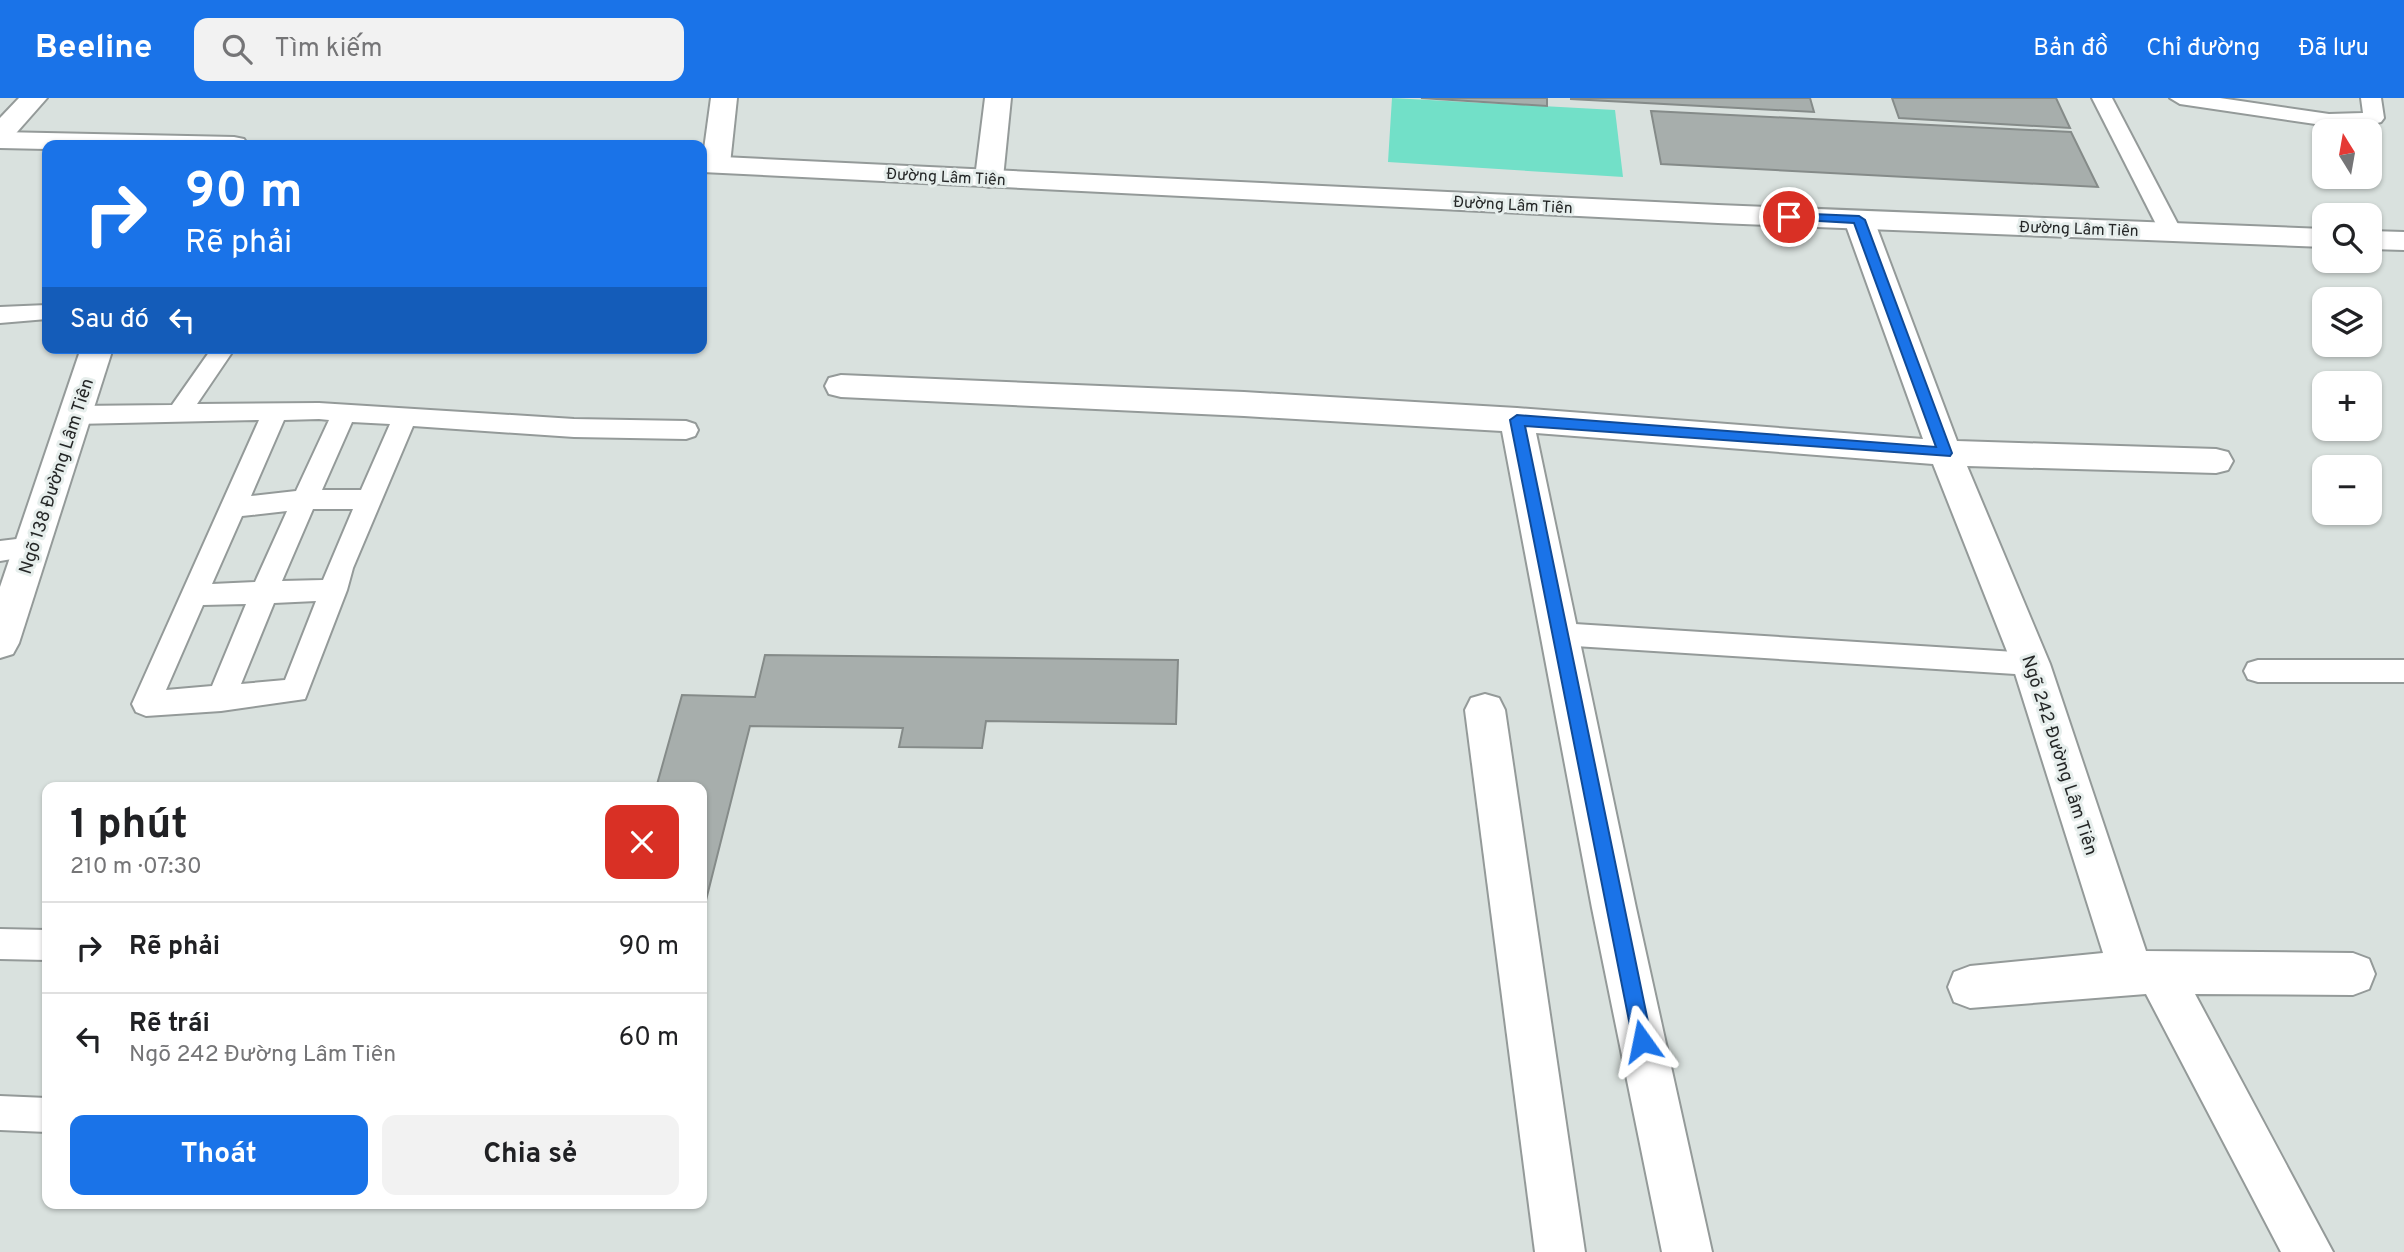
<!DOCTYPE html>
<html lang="vi">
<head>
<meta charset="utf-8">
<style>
  body { margin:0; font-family:Overpass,sans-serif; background:#f2f2f2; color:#202124; height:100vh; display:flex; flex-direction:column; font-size:26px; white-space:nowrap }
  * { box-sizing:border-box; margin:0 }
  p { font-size:23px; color:#757577 }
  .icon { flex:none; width:38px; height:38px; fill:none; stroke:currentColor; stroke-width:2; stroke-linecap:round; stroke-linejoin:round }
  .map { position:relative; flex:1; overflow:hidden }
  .details { position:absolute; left:42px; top:684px; width:665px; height:427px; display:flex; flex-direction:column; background:#fff; border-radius:14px; box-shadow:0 2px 5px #0004 }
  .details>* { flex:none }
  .top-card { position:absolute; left:42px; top:42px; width:665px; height:214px; border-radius:14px; box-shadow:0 2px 5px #0004; background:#1a73e8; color:#fff; overflow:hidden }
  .needle { width:46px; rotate:349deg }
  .tools { position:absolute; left:2312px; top:21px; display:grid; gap:14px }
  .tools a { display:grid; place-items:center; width:70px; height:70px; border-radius:14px; background:#fff; box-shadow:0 2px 5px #0004; font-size:35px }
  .pin { position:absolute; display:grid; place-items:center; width:60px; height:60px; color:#fff; margin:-30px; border:4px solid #fff; border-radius:50%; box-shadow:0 2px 7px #0007 }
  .me { position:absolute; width:77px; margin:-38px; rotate:348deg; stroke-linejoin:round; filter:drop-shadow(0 0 5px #0008) }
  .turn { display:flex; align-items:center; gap:24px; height:147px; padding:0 28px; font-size:32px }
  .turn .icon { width:91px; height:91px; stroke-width:2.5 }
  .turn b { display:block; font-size:49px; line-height:60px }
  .then { display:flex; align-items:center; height:66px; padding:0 28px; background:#0003; gap:14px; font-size:26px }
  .round { display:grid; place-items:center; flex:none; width:74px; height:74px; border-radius:14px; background:#f2f2f2 }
  .overview { display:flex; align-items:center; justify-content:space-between; height:119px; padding:0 28px }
  h1 { font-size:42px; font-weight:700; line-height:52px }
  .cta { display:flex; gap:14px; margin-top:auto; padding:14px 28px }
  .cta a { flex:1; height:80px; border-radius:14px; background:#1a73e8; color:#fff; font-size:28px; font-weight:700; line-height:80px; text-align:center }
  .cta a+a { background:#f2f2f2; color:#202124 }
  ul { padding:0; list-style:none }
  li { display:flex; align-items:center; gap:21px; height:91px; padding:0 28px; border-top:2px solid #e0e0e0 }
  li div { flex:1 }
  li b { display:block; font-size:26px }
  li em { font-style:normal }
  header { display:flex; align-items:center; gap:42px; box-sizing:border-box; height:98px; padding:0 35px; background:#1a73e8; color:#fff }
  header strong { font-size:33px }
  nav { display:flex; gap:38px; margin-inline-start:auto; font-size:24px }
  .search { width:490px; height:63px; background:#f2f2f2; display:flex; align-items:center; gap:18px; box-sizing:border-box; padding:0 24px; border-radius:14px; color:#757577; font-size:26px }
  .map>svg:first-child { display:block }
  .green { fill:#72e0c8 }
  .building { fill:#a7aeac; stroke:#858b89; stroke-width:2 }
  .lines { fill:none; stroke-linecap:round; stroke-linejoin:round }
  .lane-casing { stroke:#949a99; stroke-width:4 }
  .street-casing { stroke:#949a99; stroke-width:4 }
  .secondary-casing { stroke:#949a99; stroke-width:4 }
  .lane { fill:#fff; fill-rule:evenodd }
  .street { fill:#fff; fill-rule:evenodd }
  .secondary { fill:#fff; fill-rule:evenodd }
  .route { fill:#1a73e8; stroke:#114b97; stroke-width:2 }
  .labels { text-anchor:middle; stroke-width:6; stroke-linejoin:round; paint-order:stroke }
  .far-street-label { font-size:16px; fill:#252727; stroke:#e6eeec }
  .street-label { font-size:18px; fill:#252727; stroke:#e6eeec }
</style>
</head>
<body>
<header>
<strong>Beeline</strong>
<div class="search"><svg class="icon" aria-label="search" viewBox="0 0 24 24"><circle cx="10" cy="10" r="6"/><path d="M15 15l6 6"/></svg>Tìm kiếm</div>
<nav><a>Bản đồ</a><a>Chỉ đường</a><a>Đã lưu</a></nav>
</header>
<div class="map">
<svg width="2404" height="1154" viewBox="0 0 2404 1154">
  <rect width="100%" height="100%" fill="#d9e1de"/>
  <polygon class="green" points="1392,0 1615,12 1623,79 1388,64"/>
  <g class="building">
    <polygon points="1421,0 1547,0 1547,8"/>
    <polygon points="1571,0 1810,0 1814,14 1571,1"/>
    <polygon points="1892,0 2056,0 2070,30 1899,20"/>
    <polygon points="1651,13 2071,34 2098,89 1661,66"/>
    <polygon points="765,557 1178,562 1176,626 986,623 982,650 899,649 903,630 750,628 702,818 702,690 656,690 682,597 755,599"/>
  </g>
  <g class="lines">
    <defs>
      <g id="lane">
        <polygon points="2092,0 2112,0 2182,134 2179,139 2163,139 2160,134"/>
        <polygon points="2170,0 2220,0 2329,16 2363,15 2361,0 2381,0 2384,20 2381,24 2374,26 2329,28 2180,6"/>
        <polygon points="47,207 47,221 0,225 0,209"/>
        <path d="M212 250H235L197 306 319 305 574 321 686 323 695 326 698 332 695 338 686 341 574 339 413 328 353 470 347 492 305 601 221 613 146 618 136 614 132 606 259 322 75 326 66 323 63 317 66 311 75 308 172 307ZM319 321 329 322 296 393 251 398 284 322ZM352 324 390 326 361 392H322ZM313 411H353L323 482 282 483ZM287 413 255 484 212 486 242 418ZM316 503 285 582 241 586 274 505ZM246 506 212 588 166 592 203 507Z"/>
        <polygon points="33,439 42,442 46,449 42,456 0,463 0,443"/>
        <polygon points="1559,525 2031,555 2041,558 2045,566 2041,574 2031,577 1559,547 1549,544 1545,536 1549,528"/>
        <polygon points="2258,562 2404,562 2404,584 2258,584 2248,581 2244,573 2248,565"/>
        <polygon points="0,831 47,832 47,862 0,861"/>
        <polygon points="0,998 47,1000 47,1034 0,1032"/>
      </g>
      <g id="street">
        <polygon points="19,0 47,0 10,42 0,44 0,20"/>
        <polygon points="711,0 737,0 730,66 726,72 716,74 706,72 702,66"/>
        <polygon points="985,0 1011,0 1003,80 999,86 989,89 979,86 975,80"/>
        <polygon points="1859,113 1869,116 1874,122 1957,343 2216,351 2228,354 2233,363 2228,372 2216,375 1967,368 2050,566 2146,853 2353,855 2369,861 2375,876 2369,891 2353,897 2195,896 2333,1154 2281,1154 2146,896 1970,910 1954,904 1948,889 1954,874 1970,868 2103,855 2012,566 1933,366 1536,335 1636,810 1712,1154 1662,1154 1592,810 1502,333 1244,318 841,299 829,296 825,288 829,280 841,277 1244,294 1517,310 1923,341 1844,122 1849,116"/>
        <polygon points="81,250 113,250 19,545 13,556 0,560 0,489"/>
        <polygon points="1485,596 1499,600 1505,612 1585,1154 1535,1154 1465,612 1471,600"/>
      </g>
      <g id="secondary">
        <polygon points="0,34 234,39 244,41 248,47 47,47 47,51 0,50"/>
        <polygon points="702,58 1718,107 2324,131 2324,149 1718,125 702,74"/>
        <polygon points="2370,133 2404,134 2404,152 2370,151"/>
      </g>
    </defs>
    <use href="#lane" class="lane-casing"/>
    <use href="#street" class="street-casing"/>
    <use href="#secondary" class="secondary-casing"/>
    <use href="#lane" class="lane"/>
    <use href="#street" class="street"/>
    <use href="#secondary" class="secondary"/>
  </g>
  <polygon class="route" points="1789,115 1859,118 1865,122 1952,355 1950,358 1525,328 1652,943 1649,949 1642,952 1635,949 1633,943 1510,322 1517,317 1936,349 1854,125 1784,121 1784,116"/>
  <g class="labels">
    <g class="far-street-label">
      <text transform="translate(946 78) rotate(3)" y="6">Đường Lâm Tiên</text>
      <text transform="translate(1513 106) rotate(3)" y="6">Đường Lâm Tiên</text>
      <text transform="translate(2079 130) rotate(2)" y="6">Đường Lâm Tiên</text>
    </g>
    <g class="street-label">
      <text transform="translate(56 378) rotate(-72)" y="6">Ngõ 138 Đường Lâm Tiên</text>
      <text transform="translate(2060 657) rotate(72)" y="6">Ngõ 242 Đường Lâm Tiên</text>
    </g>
  </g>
</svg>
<div class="tools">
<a><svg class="needle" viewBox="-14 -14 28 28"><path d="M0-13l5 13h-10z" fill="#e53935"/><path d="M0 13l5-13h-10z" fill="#757577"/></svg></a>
<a><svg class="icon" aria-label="search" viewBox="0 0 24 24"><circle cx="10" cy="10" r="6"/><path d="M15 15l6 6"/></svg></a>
<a><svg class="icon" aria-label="layers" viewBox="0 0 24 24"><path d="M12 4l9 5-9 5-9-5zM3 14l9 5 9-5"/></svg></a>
<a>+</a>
<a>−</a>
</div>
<div class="pin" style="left:1789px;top:119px;background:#d93025"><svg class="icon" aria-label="arrive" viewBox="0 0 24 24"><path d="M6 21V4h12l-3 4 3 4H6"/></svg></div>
<svg class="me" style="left:1642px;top:943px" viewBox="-20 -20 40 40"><path d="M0-17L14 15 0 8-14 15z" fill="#1a73e8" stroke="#fff" stroke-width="4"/></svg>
<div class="top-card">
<div class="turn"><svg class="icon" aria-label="right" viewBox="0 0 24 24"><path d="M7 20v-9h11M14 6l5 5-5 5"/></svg><div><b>90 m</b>Rẽ phải</div></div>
<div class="then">Sau đó<svg class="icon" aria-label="left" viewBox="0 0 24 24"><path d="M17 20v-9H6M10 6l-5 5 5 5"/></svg></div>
</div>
<section class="details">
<div class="overview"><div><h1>1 phút</h1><p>210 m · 07:30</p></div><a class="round" style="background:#d93025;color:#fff"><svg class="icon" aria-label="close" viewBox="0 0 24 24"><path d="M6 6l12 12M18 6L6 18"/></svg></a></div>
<ul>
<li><svg class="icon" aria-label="right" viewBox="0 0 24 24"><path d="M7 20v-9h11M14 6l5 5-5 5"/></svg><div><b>Rẽ phải</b></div><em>90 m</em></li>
<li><svg class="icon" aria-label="left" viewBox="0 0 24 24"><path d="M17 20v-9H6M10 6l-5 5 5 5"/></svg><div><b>Rẽ trái</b><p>Ngõ 242 Đường Lâm Tiên</p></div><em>60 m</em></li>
</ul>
<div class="cta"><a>Thoát</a><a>Chia sẻ</a></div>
</section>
</div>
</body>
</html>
